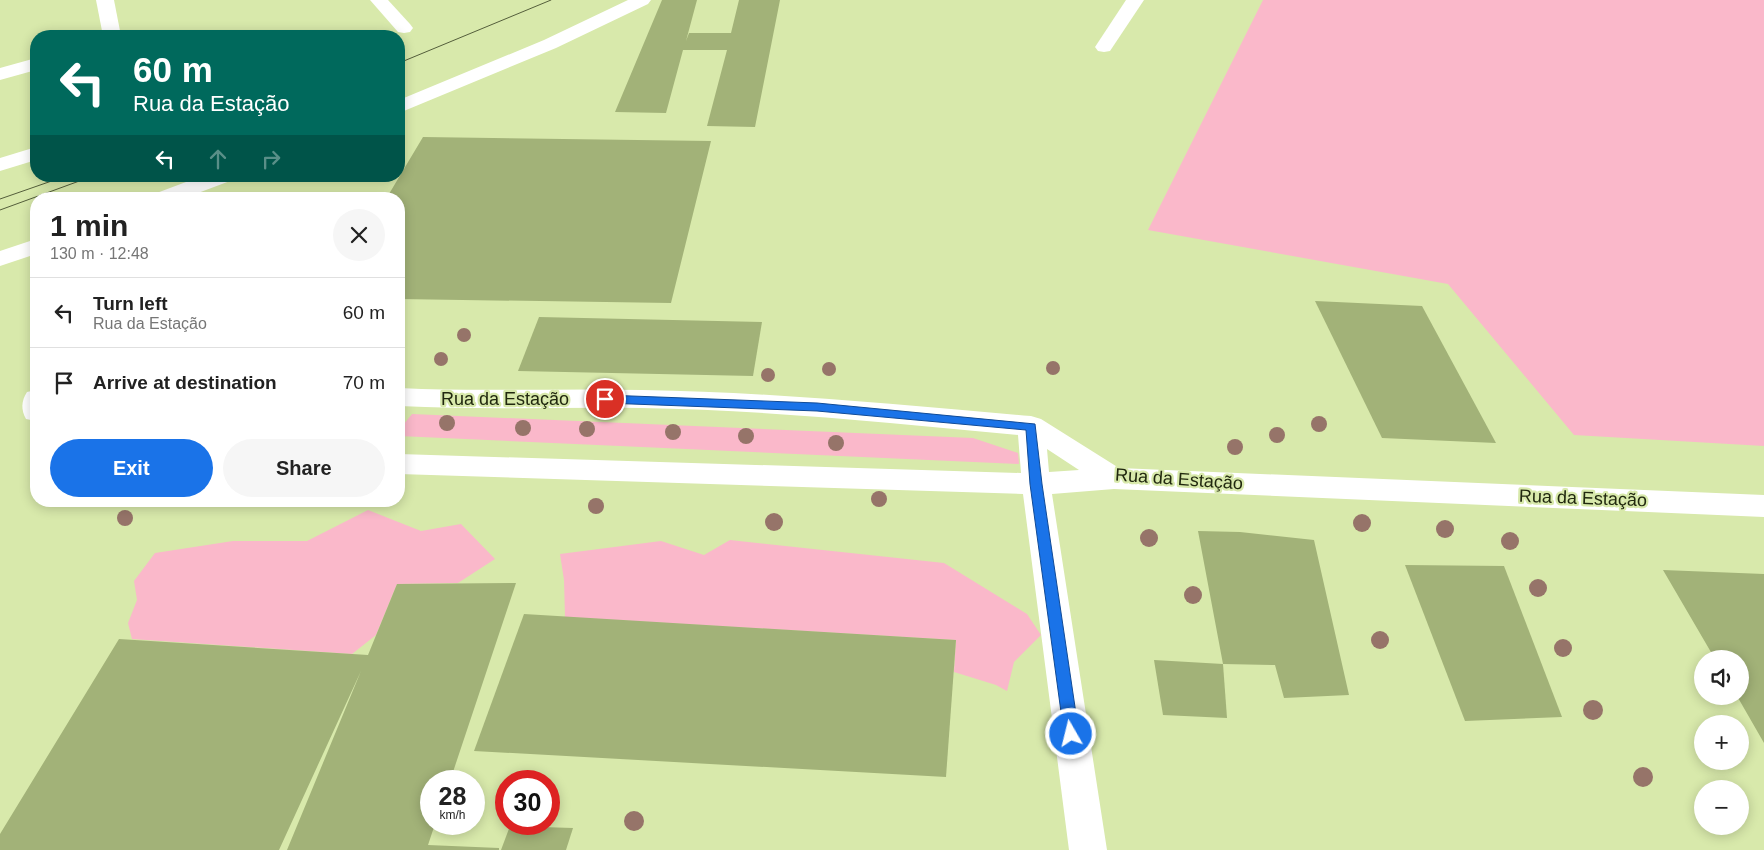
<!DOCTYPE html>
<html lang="en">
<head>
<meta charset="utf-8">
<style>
  body { margin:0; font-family:Arial,sans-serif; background:#f6f6f6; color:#222; height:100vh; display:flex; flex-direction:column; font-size:19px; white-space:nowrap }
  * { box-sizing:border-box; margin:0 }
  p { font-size:16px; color:#767676 }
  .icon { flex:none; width:28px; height:28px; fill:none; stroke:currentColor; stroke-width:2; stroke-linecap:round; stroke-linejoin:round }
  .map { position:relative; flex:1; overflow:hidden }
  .side { position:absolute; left:30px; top:192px; width:375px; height:315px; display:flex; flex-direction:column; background:#fff; border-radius:20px; box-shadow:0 2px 12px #0003 }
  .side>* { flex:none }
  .top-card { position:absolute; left:30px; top:30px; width:375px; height:152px; border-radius:20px; box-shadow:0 2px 12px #0003; background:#00695c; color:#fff; overflow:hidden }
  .buttons { position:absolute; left:1694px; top:650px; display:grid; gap:10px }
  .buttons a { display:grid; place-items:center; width:55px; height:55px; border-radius:50%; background:#fff; box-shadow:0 2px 12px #0003; font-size:25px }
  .speed { position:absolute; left:420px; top:770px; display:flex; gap:10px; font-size:25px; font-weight:700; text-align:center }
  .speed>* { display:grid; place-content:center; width:65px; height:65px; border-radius:50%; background:#fff; box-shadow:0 2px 12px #0003; line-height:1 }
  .speed small { font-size:12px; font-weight:400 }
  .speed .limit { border:8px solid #d22; background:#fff; color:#111 }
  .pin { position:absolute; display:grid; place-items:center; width:42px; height:42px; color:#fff; margin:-21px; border:2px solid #fff; border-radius:50%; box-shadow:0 1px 5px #0007 }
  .me { position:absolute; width:55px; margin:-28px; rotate:352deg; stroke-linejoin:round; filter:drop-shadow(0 0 4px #0008) }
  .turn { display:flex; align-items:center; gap:18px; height:105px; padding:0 20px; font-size:22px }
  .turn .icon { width:65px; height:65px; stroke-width:2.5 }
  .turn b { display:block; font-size:35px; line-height:42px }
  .lanes { display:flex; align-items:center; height:48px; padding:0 20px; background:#0003; justify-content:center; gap:25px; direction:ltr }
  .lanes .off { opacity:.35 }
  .round { display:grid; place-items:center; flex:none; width:52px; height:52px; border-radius:26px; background:#f6f6f6 }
  .overview { display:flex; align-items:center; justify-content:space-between; height:85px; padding:0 20px }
  h1 { font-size:30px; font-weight:700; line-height:38px }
  .button { display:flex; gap:10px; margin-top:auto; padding:10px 20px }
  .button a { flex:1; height:58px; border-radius:30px; background:#1a73e8; color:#fff; font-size:20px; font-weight:700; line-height:58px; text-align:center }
  .button a+a { background:#f6f6f6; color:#222 }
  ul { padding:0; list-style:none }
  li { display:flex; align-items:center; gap:15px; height:70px; padding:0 20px; border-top:1px solid #e0e0e0 }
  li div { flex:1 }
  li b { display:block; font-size:19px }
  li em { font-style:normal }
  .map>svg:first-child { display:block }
  .green { fill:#fab8ca }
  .building { fill:#a2b278 }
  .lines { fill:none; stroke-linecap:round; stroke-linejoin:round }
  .minor { fill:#fff; fill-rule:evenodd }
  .tram { stroke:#545e3b; stroke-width:1 }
  .tree { fill:#967469 }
  .route { fill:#1a73e8; stroke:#114b97 }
  .labels { text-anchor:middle; stroke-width:4.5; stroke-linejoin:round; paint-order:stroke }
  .street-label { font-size:18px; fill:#21280f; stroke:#d8e9ab }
</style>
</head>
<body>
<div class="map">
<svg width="1764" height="850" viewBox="0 0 1764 850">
  <rect width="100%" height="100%" fill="#d8e9ab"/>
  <g class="green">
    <polygon points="1263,0 1764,0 1764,446 1574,435 1448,284 1148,230"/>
    <polygon points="412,414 973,438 1018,453 1019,464 399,436 399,430"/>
    <polygon points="368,510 421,531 461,524 495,559 458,583 397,584 376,635 352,654 132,639 128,623 137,600 134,581 155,553 233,541 307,541"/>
    <polygon points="730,540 944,563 1027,614 1041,635 1014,662 1007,691 996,685 954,672 956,640 565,617 564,580 560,554 661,541 704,555"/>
  </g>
  <g class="building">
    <polygon points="662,0 697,0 686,41 689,33 731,33 739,0 780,0 755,127 707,126 727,50 683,50 666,113 615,112"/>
    <polygon points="423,137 711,141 671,303 399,299 399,199 386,199"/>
    <polygon points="1315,301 1422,306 1496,443 1382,438"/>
    <polygon points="539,317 762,322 753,376 518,371"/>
    <polygon points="1198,531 1240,532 1314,540 1349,695 1284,698 1275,665 1223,664"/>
    <polygon points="1405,565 1504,566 1562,717 1465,721"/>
    <polygon points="1663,570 1764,574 1764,743 1737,696 1740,696 1740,659 1715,659"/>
    <polygon points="516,583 450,781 431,781 431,824 435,824 428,845 499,848 499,850 287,850 361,671 279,850 0,850 0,834 119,639 368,655 397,584"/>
    <polygon points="524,614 956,640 946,777 474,751"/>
    <polygon points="1154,660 1223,664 1227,718 1163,715"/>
    <polygon points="510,826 573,828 566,850 501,850"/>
  </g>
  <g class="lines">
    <g class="minor">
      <polygon points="96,0 114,0 121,36 103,36"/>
      <polygon points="370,0 388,0 410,24 413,28 410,32 404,33 398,32"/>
      <polygon points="628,0 651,0 648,4 556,48 399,113 399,100 544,40"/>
      <polygon points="1126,0 1144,0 1110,51 1104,52 1098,51 1095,47"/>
      <polygon points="36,58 36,70 0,80 0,68"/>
      <polygon points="36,147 36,160 0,171 0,158"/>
      <polygon points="202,176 233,176 230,181 182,199 151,199 154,194"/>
      <polygon points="36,239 36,254 0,266 0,251"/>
      <path d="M399 388C480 392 561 388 642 390 772 392 901 405 1031 416L1041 419 1119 468 1764 495V517L1114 489 1052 494 1107 850H1069L1023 494 399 474V454L1021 473 1018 435C892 423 767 410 641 408 560 407 480 410 399 406ZM1047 449 1079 470 1049 472Z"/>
      <path d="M36 390V421L26 419C21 410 21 401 27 392Z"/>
    </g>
    <g class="tram">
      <polyline points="399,63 551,0"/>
      <polyline points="0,199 66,176"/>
      <polyline points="0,210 93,176"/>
    </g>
  </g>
  <g class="tree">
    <circle cx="464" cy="335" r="7"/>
    <circle cx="441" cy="359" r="7"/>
    <circle cx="1053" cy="368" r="7"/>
    <circle cx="829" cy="369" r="7"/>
    <circle cx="768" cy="375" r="7"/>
    <circle cx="447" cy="423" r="8"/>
    <circle cx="1319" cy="424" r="8"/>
    <circle cx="523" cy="428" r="8"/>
    <circle cx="587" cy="429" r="8"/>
    <circle cx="673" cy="432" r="8"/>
    <circle cx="1277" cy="435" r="8"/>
    <circle cx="746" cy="436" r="8"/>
    <circle cx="836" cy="443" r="8"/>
    <circle cx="1235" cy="447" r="8"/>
    <circle cx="879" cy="499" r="8"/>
    <circle cx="596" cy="506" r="8"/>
    <circle cx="125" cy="518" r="8"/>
    <circle cx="774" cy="522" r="9"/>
    <circle cx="1362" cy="523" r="9"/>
    <circle cx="1445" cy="529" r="9"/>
    <circle cx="1149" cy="538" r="9"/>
    <circle cx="1510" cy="541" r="9"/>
    <circle cx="1538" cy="588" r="9"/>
    <circle cx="1193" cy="595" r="9"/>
    <circle cx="1380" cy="640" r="9"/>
    <circle cx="1563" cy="648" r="9"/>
    <circle cx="1593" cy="710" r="10"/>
    <circle cx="1643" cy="777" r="10"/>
    <circle cx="634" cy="821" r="10"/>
  </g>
  <polygon class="route" points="605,395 817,403 1035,424 1042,484 1079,734 1077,739 1071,741 1066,739 1064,734 1030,484 1026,430 817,411 605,403 599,399"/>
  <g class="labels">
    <g class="street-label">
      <text x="505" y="405">Rua da Estação</text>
      <text transform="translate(1179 479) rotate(4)" y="6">Rua da Estação</text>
      <text transform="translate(1583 498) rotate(2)" y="6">Rua da Estação</text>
    </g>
  </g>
</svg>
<div class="buttons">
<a><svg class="icon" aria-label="sound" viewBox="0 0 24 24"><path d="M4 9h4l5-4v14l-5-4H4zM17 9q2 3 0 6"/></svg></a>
<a>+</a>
<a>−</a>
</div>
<div class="speed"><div>28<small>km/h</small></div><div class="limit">30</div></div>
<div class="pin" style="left:605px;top:399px;background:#d93025"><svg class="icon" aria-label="arrive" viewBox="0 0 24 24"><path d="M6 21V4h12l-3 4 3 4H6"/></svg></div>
<svg class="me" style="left:1071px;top:734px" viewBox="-20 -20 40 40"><circle r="17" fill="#1a73e8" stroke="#fff" stroke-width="3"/><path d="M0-11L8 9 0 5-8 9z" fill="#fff"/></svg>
<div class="top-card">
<div class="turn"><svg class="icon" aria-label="left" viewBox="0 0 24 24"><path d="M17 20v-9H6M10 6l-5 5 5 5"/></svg><div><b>60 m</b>Rua da Estação</div></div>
<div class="lanes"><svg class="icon" aria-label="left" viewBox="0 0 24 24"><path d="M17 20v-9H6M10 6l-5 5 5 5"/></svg><svg class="icon off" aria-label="ahead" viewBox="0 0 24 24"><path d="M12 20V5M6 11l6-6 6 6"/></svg><svg class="icon off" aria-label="right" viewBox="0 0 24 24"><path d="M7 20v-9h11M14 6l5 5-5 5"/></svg></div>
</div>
<section class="side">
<div class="overview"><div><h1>1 min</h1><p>130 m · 12:48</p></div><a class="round"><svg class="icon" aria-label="close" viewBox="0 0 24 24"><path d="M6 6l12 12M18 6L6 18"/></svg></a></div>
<ul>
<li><svg class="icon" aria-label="left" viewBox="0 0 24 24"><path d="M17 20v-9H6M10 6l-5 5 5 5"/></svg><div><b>Turn left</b><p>Rua da Estação</p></div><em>60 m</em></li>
<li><svg class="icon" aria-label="arrive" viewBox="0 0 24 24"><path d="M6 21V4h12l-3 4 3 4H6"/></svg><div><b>Arrive at destination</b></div><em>70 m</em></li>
</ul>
<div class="button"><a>Exit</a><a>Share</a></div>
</section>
</div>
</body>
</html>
